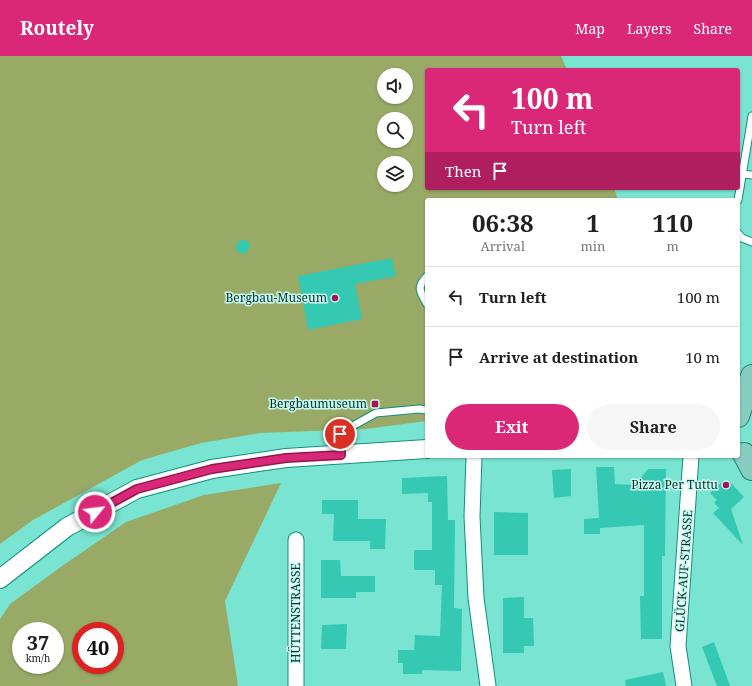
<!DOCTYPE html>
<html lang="en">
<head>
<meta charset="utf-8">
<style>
  body { margin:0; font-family:"Noto Serif",serif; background:#f6f6f6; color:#202124; height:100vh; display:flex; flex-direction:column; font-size:15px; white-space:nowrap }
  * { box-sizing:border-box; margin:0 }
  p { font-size:13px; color:#757577 }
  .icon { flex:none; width:22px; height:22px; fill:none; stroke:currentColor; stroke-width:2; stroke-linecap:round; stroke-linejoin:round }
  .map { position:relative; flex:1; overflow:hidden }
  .details { position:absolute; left:425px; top:142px; width:315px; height:260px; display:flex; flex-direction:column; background:#fff; border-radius:4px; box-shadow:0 1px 3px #0004 }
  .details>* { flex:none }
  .banner { position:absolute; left:425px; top:12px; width:315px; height:122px; border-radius:4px; box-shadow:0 1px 3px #0004; background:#db2777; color:#fff; overflow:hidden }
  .fabs { position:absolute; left:377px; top:12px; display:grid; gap:8px }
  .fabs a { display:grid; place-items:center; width:36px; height:36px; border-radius:50%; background:#fff; box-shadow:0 1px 3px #0004; font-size:20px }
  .speed { position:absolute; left:12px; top:566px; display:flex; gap:8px; font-size:20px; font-weight:700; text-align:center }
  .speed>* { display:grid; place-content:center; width:52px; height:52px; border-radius:50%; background:#fff; box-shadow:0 1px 3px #0004; line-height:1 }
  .speed small { font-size:10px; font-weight:400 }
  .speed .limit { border:6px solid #d22; background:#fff; color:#111 }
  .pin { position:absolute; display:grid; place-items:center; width:34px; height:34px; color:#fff; margin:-17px; border:2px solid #fff; border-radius:50%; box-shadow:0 1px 4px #0007 }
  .me { position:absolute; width:44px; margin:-22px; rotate:61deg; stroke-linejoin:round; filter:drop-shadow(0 0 3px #0008) }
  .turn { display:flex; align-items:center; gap:14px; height:84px; padding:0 20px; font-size:18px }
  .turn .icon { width:52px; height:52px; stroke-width:2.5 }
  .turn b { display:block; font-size:28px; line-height:34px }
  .then { display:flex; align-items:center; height:38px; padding:0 20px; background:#0003; gap:8px; font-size:15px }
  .eta { display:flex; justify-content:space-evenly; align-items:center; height:68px; text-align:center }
  .eta b { font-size:24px; font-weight:700; line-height:28px }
  .primary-button { display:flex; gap:8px; margin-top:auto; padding:8px 20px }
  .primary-button a { flex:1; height:46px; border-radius:24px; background:#db2777; color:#fff; font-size:16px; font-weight:700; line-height:46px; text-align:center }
  .primary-button a+a { background:#f6f6f6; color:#202124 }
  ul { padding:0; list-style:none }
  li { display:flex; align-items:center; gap:12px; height:60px; padding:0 20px; border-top:1px solid #e0e0e0 }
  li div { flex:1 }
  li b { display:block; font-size:15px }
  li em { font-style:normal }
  header { display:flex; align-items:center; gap:24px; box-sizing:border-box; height:56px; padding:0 20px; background:#db2777; color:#fff }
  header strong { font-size:19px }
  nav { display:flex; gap:22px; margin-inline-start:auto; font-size:14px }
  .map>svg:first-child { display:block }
  .green { fill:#98aa66; fill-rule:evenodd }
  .building { fill:#35c8b3 }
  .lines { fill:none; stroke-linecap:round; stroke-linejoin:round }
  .service-casing { stroke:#109080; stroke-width:9 }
  .minor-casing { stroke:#109080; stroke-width:17 }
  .tertiary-casing { stroke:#109080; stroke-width:20 }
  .primary-casing { stroke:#258072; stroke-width:24 }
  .service { stroke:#fff; stroke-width:7 }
  .minor { stroke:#fff; stroke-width:15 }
  .tertiary { stroke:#fff; stroke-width:18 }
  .primary { stroke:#88ccc2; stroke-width:22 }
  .route-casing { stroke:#8e194d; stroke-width:10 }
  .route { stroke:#db2777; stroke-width:7 }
  .poi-dot { fill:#a41355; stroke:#c9faf0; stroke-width:1.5 }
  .labels { text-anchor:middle; stroke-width:3; stroke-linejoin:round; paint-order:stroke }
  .poi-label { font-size:12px; fill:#00312a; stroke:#c9faf0; text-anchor:end }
  .street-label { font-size:12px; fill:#00312a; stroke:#c9faf0 }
</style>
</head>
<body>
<header>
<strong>Routely</strong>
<nav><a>Map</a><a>Layers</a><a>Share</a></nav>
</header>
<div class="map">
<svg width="752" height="630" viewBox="0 0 752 630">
  <rect width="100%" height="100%" fill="#79e4d1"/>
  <g class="green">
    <path d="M0 0H561L567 14H427V132H614L618 144H427V365L365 373 260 377 201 387 142 404 33 464 0 488ZM384 19H406V41H384ZM384 63H406V85H384ZM384 107H406V129H384Z"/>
    <path d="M281 427 225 545 238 630H0V563L10 548 65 508 126 466 204 439ZM21 575H55V609H21ZM81 575H115V609H81Z"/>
  </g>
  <g class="building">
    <polygon points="241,184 248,185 250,191 247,196 241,198 236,194 237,187"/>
    <polygon points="392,202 396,220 355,228 362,263 308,274 298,220"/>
    <polygon points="596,411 614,411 615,428 635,429 648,413 666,413 665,500 662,500 662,583 641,583 640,540 644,540 644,469 600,472 600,478 584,478 584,463 599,462"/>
    <polygon points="571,413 571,440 554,442 552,414"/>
    <polygon points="447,420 448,464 455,464 454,552 462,553 461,615 422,614 422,618 403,618 403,607 398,607 398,594 414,594 415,579 440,580 442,529 435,529 435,514 414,514 414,494 432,494 432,446 428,446 428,437 402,438 402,422"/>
    <polygon points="722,426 730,426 744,441 731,453 743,489 713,457 719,452 714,447 717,444 710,437"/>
    <polygon points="322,444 358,444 358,463 386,463 385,493 370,493 370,485 333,485 334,458 322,458"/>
    <polygon points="494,456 528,457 528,499 494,499"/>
    <polygon points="321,504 340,504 341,520 375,520 375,536 356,536 356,542 321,542"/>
    <polygon points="524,541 524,562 533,562 534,590 524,590 524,597 503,597 503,542"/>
    <polygon points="347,568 346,593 321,593 322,569"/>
    <polygon points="714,586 730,630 717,630 702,591"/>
    <polygon points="663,616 666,630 626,630 625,624"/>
  </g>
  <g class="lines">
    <defs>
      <g id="service">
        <polyline points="742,118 752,119"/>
        <polyline points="738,144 752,60"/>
        <polyline points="738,177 742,182 752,186"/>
        <path d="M427 220C416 232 420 235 427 248"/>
        <polyline points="341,398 340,377 376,357 419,353 427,354"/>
      </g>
      <g id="minor">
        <polyline points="474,400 472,461 476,542 488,630"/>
        <polyline points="296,484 296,630"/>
        <polyline points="684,630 678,590 691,400"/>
      </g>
      <polyline id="tertiary" points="0,523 67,471 137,433 212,413 286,402 427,393"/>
      <g id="primary">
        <polyline points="738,360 752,320"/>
        <polyline points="744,398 752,413"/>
      </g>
    </defs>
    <use href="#service" class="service-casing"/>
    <use href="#minor" class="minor-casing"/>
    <use href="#tertiary" class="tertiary-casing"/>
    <use href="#primary" class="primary-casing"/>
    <use href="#service" class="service"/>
    <use href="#minor" class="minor"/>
    <use href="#tertiary" class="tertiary"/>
    <use href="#primary" class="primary"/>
  </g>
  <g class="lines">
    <defs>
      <polyline id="route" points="95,456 137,433 212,413 286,402 341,399 340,378"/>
    </defs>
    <use href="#route" class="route-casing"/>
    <use href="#route" class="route"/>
  </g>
  <g class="poi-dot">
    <circle cx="335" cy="242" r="4"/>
    <rect x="371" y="344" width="8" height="8" rx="2"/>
    <circle cx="726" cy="429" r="4"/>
  </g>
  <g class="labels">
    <g class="poi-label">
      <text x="327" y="246">Bergbau-Museum</text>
      <text x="367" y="352">Bergbaumuseum</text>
      <text x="718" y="433">Pizza Per Tuttu</text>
    </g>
    <g class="street-label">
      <text transform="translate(684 515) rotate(-86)" y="4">GLÜCK-AUF-STRASSE</text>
      <text transform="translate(296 557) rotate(-90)" y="4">HÜTTENSTRASSE</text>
    </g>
  </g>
</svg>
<div class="fabs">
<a><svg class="icon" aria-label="sound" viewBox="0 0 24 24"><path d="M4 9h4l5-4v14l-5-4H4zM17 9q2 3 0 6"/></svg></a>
<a><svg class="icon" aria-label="search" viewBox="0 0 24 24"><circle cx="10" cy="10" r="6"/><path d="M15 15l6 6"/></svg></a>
<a><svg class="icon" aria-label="layers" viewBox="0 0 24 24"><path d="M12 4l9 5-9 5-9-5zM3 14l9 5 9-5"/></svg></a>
</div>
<div class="speed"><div>37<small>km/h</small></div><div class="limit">40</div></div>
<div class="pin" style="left:340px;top:378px;background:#d93025"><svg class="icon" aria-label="arrive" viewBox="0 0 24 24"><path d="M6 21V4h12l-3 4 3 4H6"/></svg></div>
<svg class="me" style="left:95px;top:456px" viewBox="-20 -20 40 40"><circle r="17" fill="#db2777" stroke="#fff" stroke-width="3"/><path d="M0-11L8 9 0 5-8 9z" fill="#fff"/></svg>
<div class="banner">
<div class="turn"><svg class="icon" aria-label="left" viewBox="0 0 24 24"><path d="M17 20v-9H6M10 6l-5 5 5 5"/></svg><div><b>100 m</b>Turn left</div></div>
<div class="then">Then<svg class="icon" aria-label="arrive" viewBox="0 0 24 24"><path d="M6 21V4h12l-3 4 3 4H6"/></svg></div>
</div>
<section class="details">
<div class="eta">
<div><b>06:38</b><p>Arrival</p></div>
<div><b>1</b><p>min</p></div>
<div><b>110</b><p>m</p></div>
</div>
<ul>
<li><svg class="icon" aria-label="left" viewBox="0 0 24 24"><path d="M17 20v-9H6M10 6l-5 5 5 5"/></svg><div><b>Turn left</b></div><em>100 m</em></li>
<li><svg class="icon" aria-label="arrive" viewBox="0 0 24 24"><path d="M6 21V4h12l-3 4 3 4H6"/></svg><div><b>Arrive at destination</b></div><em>10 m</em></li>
</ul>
<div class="primary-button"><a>Exit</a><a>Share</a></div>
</section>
</div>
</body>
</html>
